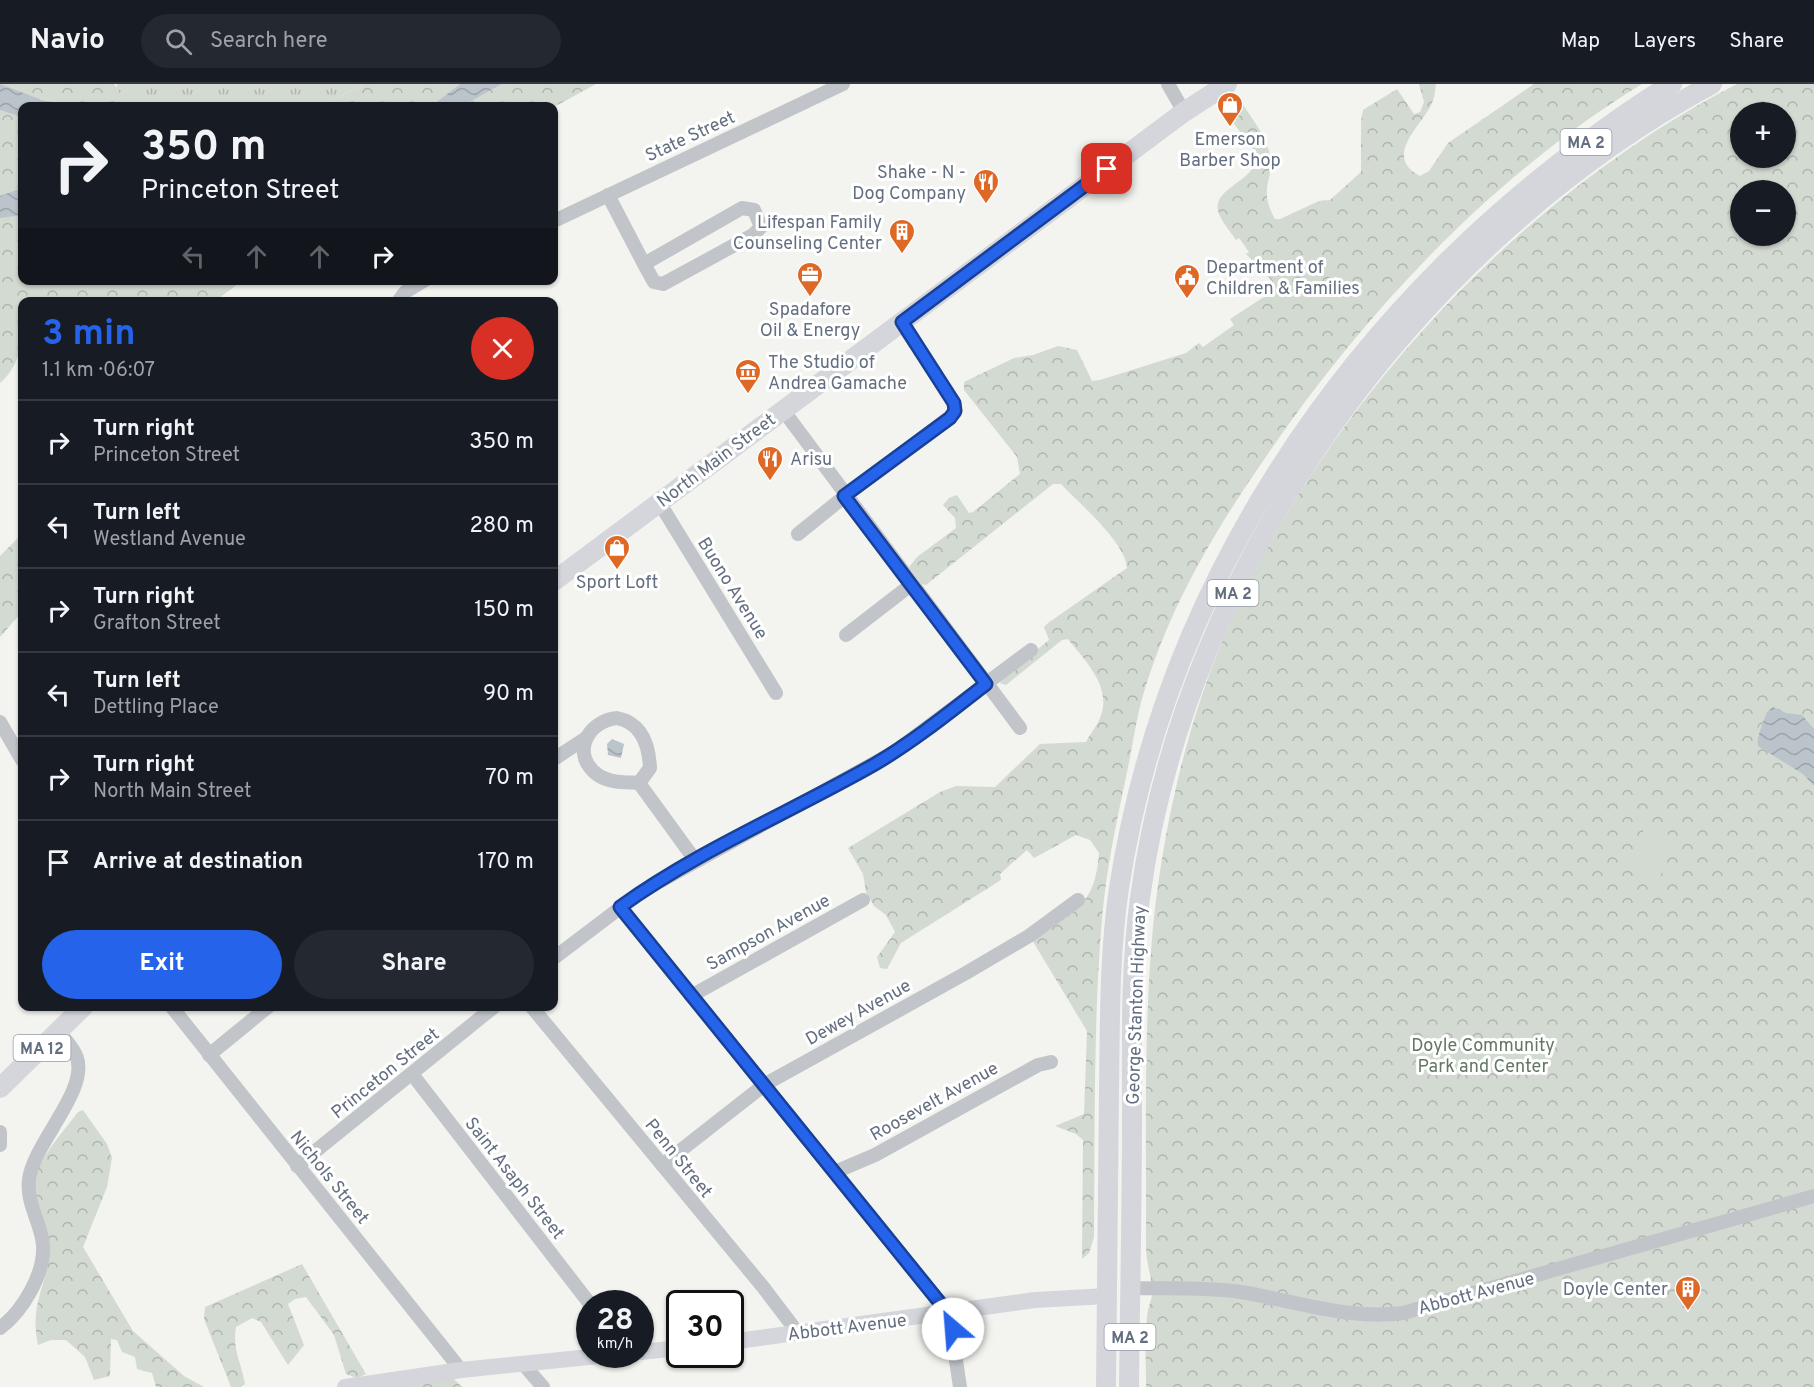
<!DOCTYPE html>
<html lang="en">
<head>
<meta charset="utf-8">
<style>
  body { margin:0; font-family:Overpass,sans-serif; background:#242831; color:#f1f3f6; height:100vh; display:flex; flex-direction:column; font-size:22px; white-space:nowrap }
  * { box-sizing:border-box; margin:0 }
  p { font-size:20px; color:#9ea1a6 }
  .icon { flex:none; width:33px; height:33px; fill:none; stroke:currentColor; stroke-width:2; stroke-linecap:round; stroke-linejoin:round }
  .map { position:relative; flex:1; overflow:hidden }
  .details { position:absolute; left:18px; top:213px; width:540px; height:714px; display:flex; flex-direction:column; background:#171b24; border-radius:12px; box-shadow:0 2px 4px #0004 }
  .details>* { flex:none }
  .hud { position:absolute; left:18px; top:18px; width:540px; height:183px; border-radius:12px; box-shadow:0 2px 4px #0004; background:#171b24; color:#f1f3f6; overflow:hidden }
  .controls { position:absolute; left:1730px; top:18px; display:grid; gap:12px }
  .controls a { display:grid; place-items:center; width:66px; height:66px; border-radius:50%; background:#171b24; box-shadow:0 2px 4px #0004; font-size:30px }
  .speed { position:absolute; left:576px; top:1206px; display:flex; gap:12px; font-size:30px; font-weight:700; text-align:center }
  .speed>* { display:grid; place-content:center; width:78px; height:78px; border-radius:50%; background:#171b24; box-shadow:0 2px 4px #0004; line-height:1 }
  .speed small { font-size:15px; font-weight:400 }
  .speed .limit { border:3px solid #111; border-radius:9px; background:#fff; color:#111 }
  .pin { position:absolute; display:grid; place-items:center; width:51px; height:51px; color:#fff; margin:-26px; border-radius:12px; box-shadow:0 3px 9px #0006 }
  .me { position:absolute; width:66px; margin:-33px; rotate:333deg; stroke-linejoin:round; filter:drop-shadow(0 0 4px #0008) }
  .turn { display:flex; align-items:center; gap:21px; height:126px; padding:0 24px; font-size:27px }
  .turn .icon { width:78px; height:78px; stroke-width:2.5 }
  .turn b { display:block; font-size:42px; line-height:51px }
  .lanes { display:flex; align-items:center; height:57px; padding:0 24px; background:#0003; justify-content:center; gap:30px; direction:ltr }
  .lanes .off { opacity:.35 }
  .round { display:grid; place-items:center; flex:none; width:63px; height:63px; border-radius:32px; background:#242831 }
  .overview { display:flex; align-items:center; justify-content:space-between; height:102px; padding:0 24px }
  h1 { font-size:36px; font-weight:700; line-height:45px; color:#2563eb }
  .action { display:flex; gap:12px; margin-top:auto; padding:12px 24px }
  .action a { flex:1; height:69px; border-radius:36px; background:#2563eb; color:#fff; font-size:24px; font-weight:700; line-height:69px; text-align:center }
  .action a+a { background:#242831; color:#f1f3f6 }
  ul { padding:0; list-style:none }
  li { display:flex; align-items:center; gap:18px; height:84px; padding:0 24px; border-top:2px solid #363941 }
  li div { flex:1 }
  li b { display:block; font-size:22px }
  li em { font-style:normal }
  header { display:flex; align-items:center; gap:36px; box-sizing:border-box; height:84px; padding:0 30px; background:#171b24; border-bottom:2px solid #363941 }
  header strong { font-size:28px }
  nav { display:flex; gap:33px; margin-inline-start:auto; font-size:21px }
  .search { width:420px; height:54px; background:#242831; display:flex; align-items:center; gap:15px; box-sizing:border-box; padding:0 21px; border-radius:33px; color:#9ea1a6; font-size:22px }
  .map>svg:first-child { display:block }
  .grass { fill:url(#grass-tufts) }
  .forest { fill:url(#forest-crowns); fill-rule:evenodd }
  .garden { fill:#d3dad1 }
  .water { fill:url(#water-waves) }
  .lines { fill:none; stroke-linecap:round; stroke-linejoin:round }
  .minor { stroke:#c1c4c8; stroke-width:14 }
  .major { stroke:#d4d6dc; stroke-width:16 }
  .highway { stroke:#d4d6dc; stroke-width:20 }
  .route-casing { stroke:#184099; stroke-width:15 }
  .route { stroke:#2563eb; stroke-width:10 }
  .labels { text-anchor:middle; stroke-width:6; stroke-linejoin:round; paint-order:stroke }
  .shield { fill:#fff; stroke:#929aa6; stroke-width:1.5 }
  .shield-label { font-size:16px; font-weight:bold; fill:#636f80 }
  .street-label { font-size:18px; fill:#636f80; stroke:#fff }
  .poi-label { font-size:18px; fill:#636f80; stroke:#fff }
  .park-label { font-size:18px; fill:#637762; stroke:#fff }
</style>
</head>
<body>
<header>
<strong>Navio</strong>
<div class="search"><svg class="icon" aria-label="search" viewBox="0 0 24 24"><circle cx="10" cy="10" r="6"/><path d="M15 15l6 6"/></svg>Search here</div>
<nav><a>Map</a><a>Layers</a><a>Share</a></nav>
</header>
<div class="map">
<svg width="1814" height="1303" viewBox="0 0 1814 1303">
  <defs>
    <pattern id="grass-tufts" width="24" height="20" patternUnits="userSpaceOnUse" patternTransform="scale(1.5)"><rect width="24" height="20" fill="#d3dad1"/><path d="M3 7l-1-3M5 7V3M7 7l1-3M15 17l-1-3M17 17v-4M19 17l1-3" fill="none" stroke="#afb5af"/></pattern>
    <pattern id="forest-crowns" width="20" height="18" patternUnits="userSpaceOnUse" patternTransform="scale(1.5)"><rect width="20" height="18" fill="#d3dad1"/><path d="M2 6a3 3 0 1 1 6 0M12 15a3 3 0 1 1 6 0" fill="none" stroke="#afb5af"/></pattern>
    <pattern id="water-waves" width="16" height="10" patternUnits="userSpaceOnUse" patternTransform="scale(1.5)"><rect width="16" height="10" fill="#bac4ca"/><path d="M0 5q4-4 8 0t8 0" fill="none" stroke="#9ba3a9"/></pattern>
  </defs>
  <rect width="100%" height="100%" fill="#f3f4ef"/>
  <polygon class="grass" points="117,0 364,0 321,22 128,22 116,5"/>
  <g class="forest">
    <path d="M0 0H114L128 22H81L39 15 22 22V196L242 197 215 217 22 218C22 249 25 277 0 299Z"/>
    <polygon points="364,0 460,0 431,22 321,22"/>
    <polygon points="502,0 596,0 554,23 463,22"/>
    <path d="M1419 0H1436C1435 6 1435 13 1432 19 1422 42 1382 72 1420 92L1429 87 1448 59 1534 0H1642C1490 93 1360 233 1261 380 1212 451 1169 525 1144 608 1136 634 1133 661 1127 688 1117 736 1106 785 1102 835 1093 941 1095 1047 1094 1153L1089 1169 1082 1175 1083 1056 1076 1050 1055 1042 1084 1030 1087 947 1032 856C1073 827 1095 824 1099 769L1090 756 1076 751 1034 774 1027 766 1000 790 1001 796 901 859 887 885 880 884 877 873 895 848 886 831 874 822 866 808 863 790 848 764 940 708 956 702 995 703 1040 660 1086 658C1090 650 1097 642 1100 634 1113 603 1085 577 1068 555L1062 556 1006 601 1000 599 1003 593 1049 556 1044 543 1048 539 1127 484C1126 459 1079 419 1061 400H1053L926 501 922 500 909 483 917 473 956 444 955 434 943 421 949 414 957 411 969 429 973 428 1020 390 1017 373 964 306V298L1014 274 1033 271 1058 262 1077 266 1092 297 1100 296 1186 269 1199 259 1203 263 1234 241 1230 235 1273 207 1272 197 1246 170 1249 168 1239 154 1236 156C1231 148 1224 141 1220 132 1207 106 1251 99 1255 78 1258 64 1239 49 1233 38 1230 32 1229 26 1227 20L1236 10C1247 28 1264 48 1269 67 1277 95 1256 101 1275 135H1280L1319 117 1330 116 1361 88V37L1363 26 1397 5 1414 30 1420 28 1424 18Z"/>
    <path d="M1737 0H1814V1303H1146C1146 1278 1144 1251 1148 1226 1149 1221 1151 1217 1152 1211 1153 1201 1150 1191 1148 1181 1145 1167 1146 1150 1146 1135 1146 1038 1144 940 1153 843 1161 765 1177 685 1202 611 1287 361 1503 120 1737 0ZM1740 28H1785V74H1740ZM1740 106H1785V152H1740Z"/>
    <polygon points="22,450 22,528 0,553 0,472"/>
    <path d="M83 1026 107 1060 112 1074 107 1103 83 1163 133 1247 184 1292 204 1303H156L152 1289 137 1285 135 1273 122 1268 117 1256 111 1255 110 1292 94 1296 85 1273 66 1256H51L38 1261C29 1219 47 1203 50 1166 51 1150 38 1132 34 1117 27 1085 61 1051 78 1028Z"/>
    <path d="M302 1180 366 1290 357 1294 346 1290 334 1251 306 1213 295 1215 288 1220 304 1261 288 1281 261 1238 252 1234 236 1243C232 1265 241 1277 245 1300L241 1303H231L204 1235 205 1223Z"/>
    <polygon points="451,1292 462,1303 391,1303"/>
  </g>
  <polygon class="garden" points="1644,744 1673,752 1660,794 1631,786"/>
  <g class="water">
    <polygon points="0,0 42,16 81,22 22,22 22,33 0,26"/>
    <polygon points="460,0 502,0 463,22 431,22"/>
    <polygon points="22,104 22,131 0,134 0,112"/>
    <path d="M1773 623 1786 629 1802 631 1814 645V702L1803 690 1758 662C1756 654 1764 636 1767 628Z"/>
    <polygon points="612,655 624,660 621,674 608,671 607,660"/>
  </g>
  <g class="lines">
    <g class="minor">
      <polyline points="1168,0 1184,28"/>
      <polyline points="608,111 644,180 742,124 754,126 761,143 753,151 663,200 654,198 644,180"/>
      <polyline points="554,137 843,0"/>
      <polyline points="398,218 405,208 425,196"/>
      <polyline points="783,326 1020,644"/>
      <polyline points="659,418 776,609"/>
      <polyline points="798,450 845,412 955,329 954,319 901,238"/>
      <polyline points="846,551 912,500"/>
      <path d="M617 634C642 639 649 661 650 684L639 699C626 698 609 699 598 691 570 671 587 637 617 634Z"/>
      <polyline points="0,638 22,676"/>
      <polyline points="554,675 586,654"/>
      <polyline points="639,699 695,776"/>
      <polyline points="620,823 949,1230 960,1303"/>
      <polyline points="554,874 641,808 894,668 1031,566"/>
      <polyline points="691,912 863,816"/>
      <polyline points="171,922 461,1286"/>
      <polyline points="531,922 763,1203 798,1249"/>
      <polyline points="209,971 269,922"/>
      <polyline points="412,990 590,1220"/>
      <polyline points="0,1048 0,1061"/>
      <polyline points="662,1081 764,1001 966,889 1029,852 1078,816"/>
      <polyline points="297,1082 495,922"/>
      <polyline points="835,1088 875,1071 1038,981 1051,978"/>
      <path d="M1131 1204C1167 1205 1205 1203 1241 1208 1296 1217 1347 1236 1403 1229L1814 1112"/>
      <path d="M0 1244C22 1228 45 1190 43 1161 41 1138 26 1120 29 1095 34 1059 88 1007 77 974 74 964 65 955 59 948"/>
      <polyline points="524,1281 543,1303"/>
    </g>
    <g class="major">
      <polyline points="730,1258 1035,1216 1107,1212"/>
      <polyline points="640,1268 680,1264"/>
      <polyline points="345,1303 461,1286 619,1270"/>
    </g>
    <g class="highway">
      <polyline points="554,497 1184,28 1227,0"/>
      <polyline points="0,1004 84,922"/>
      <path d="M1106 1303C1107 1205 1108 1106 1109 1008 1110 940 1109 871 1119 804 1162 524 1319 275 1537 97 1580 62 1625 28 1672 0"/>
      <path d="M1129 1303C1130 1211 1132 1120 1132 1028 1132 957 1130 885 1140 814 1185 479 1417 160 1712 0"/>
    </g>
  </g>
  <g class="lines">
    <defs>
      <path id="route" d="M953 1245 949 1230 620 823C699 766 791 728 875 680 914 657 950 628 986 600L844 412 950 334 955 327 954 319 902 238 1107 85"/>
    </defs>
    <use href="#route" class="route-casing"/>
    <use href="#route" class="route"/>
  </g>
  <defs>
    <symbol id="shop-pin" viewBox="-11 -11 22 30"><path d="M0 17L-7.5 6A9.5 9.5 0 1 1 7.5 6Z" fill="#de6926" stroke="#fff"/><path d="M-5-2.5h2.3a2.7 3.5 0 0 1 5.4 0H5L5.5 6h-11ZM-1.5-2.5h3a1.5 2.3 0 0 0-3 0Z" fill="#fff"/></symbol>
    <symbol id="restaurant-pin" viewBox="-11 -11 22 30"><path d="M0 17L-7.5 6A9.5 9.5 0 1 1 7.5 6Z" fill="#de6926" stroke="#fff"/><path d="M-5-6h1v4h1v-4h1v4h1v-4h1v5L-1.5 .5V6h-2V.5L-5-1ZM5-6V6H3V1.5H1.5Q1.5-4 5-6Z" fill="#fff"/></symbol>
    <symbol id="building-pin" viewBox="-11 -11 22 30"><path d="M0 17L-7.5 6A9.5 9.5 0 1 1 7.5 6Z" fill="#de6926" stroke="#fff"/><path d="M-4-6H4V6H1V3H-1V6H-4ZM-2.5-4.3h1.7v1.8h-1.7ZM.8-4.3h1.7v1.8H.8ZM-2.5-1h1.7V.8h-1.7ZM.8-1h1.7V.8H.8Z" fill="#fff"/></symbol>
    <symbol id="office-pin" viewBox="-11 -11 22 30"><path d="M0 17L-7.5 6A9.5 9.5 0 1 1 7.5 6Z" fill="#de6926" stroke="#fff"/><path d="M-6-3h4V-5.5h4V-3h4V5H-6ZM-1-4.5V-3h2v-1.5ZM-6 0V1H6V0Z" fill="#fff"/></symbol>
    <symbol id="civic-pin" viewBox="-11 -11 22 30"><path d="M0 17L-7.5 6A9.5 9.5 0 1 1 7.5 6Z" fill="#de6926" stroke="#fff"/><path d="M-.6-6.5H3V-4.5H.6V-3L4-1V1h2V6H-6V1h2V-1L-.6-3ZM-1.2 2.5V6h2.4V2.5Z" fill="#fff"/></symbol>
    <symbol id="museum-pin" viewBox="-11 -11 22 30"><path d="M0 17L-7.5 6A9.5 9.5 0 1 1 7.5 6Z" fill="#de6926" stroke="#fff"/><path d="M0-6L6-3V-2H-6V-3ZM-5-1h2V3h-2ZM-1-1h2V3h-2ZM3-1h2V3H3ZM-6 4H6V6H-6Z" fill="#fff"/></symbol>
  </defs>
  <g fill-rule="evenodd">
    <use href="#shop-pin" x="1215" y="6" width="30" height="40"/>
    <use href="#restaurant-pin" x="971" y="83" width="30" height="40"/>
    <use href="#building-pin" x="887" y="133" width="30" height="40"/>
    <use href="#office-pin" x="795" y="176" width="30" height="40"/>
    <use href="#civic-pin" x="1172" y="178" width="30" height="40"/>
    <use href="#museum-pin" x="733" y="273" width="30" height="40"/>
    <use href="#restaurant-pin" x="755" y="360" width="30" height="40"/>
    <use href="#shop-pin" x="602" y="449" width="30" height="40"/>
    <use href="#building-pin" x="1673" y="1190" width="30" height="40"/>
  </g>
  <g class="labels">
    <g class="shield">
      <rect x="1560.5" y="45" width="51" height="26" rx="4.5"/>
      <rect x="1207.5" y="496" width="51" height="26" rx="4.5"/>
      <rect x="13.5" y="951" width="57" height="26" rx="4.5"/>
      <rect x="1104.5" y="1240" width="51" height="26" rx="4.5"/>
    </g>
    <g class="shield-label">
      <text x="1586" y="64">MA 2</text>
      <text x="1233" y="515">MA 2</text>
      <text x="42" y="970">MA 12</text>
      <text x="1130" y="1259">MA 2</text>
    </g>
    <g class="street-label">
      <text transform="translate(690 52) rotate(-25)" y="6">State Street</text>
      <text transform="translate(716 376) rotate(-37)" y="6">North Main Street</text>
      <text transform="translate(733 504) rotate(58)" y="6">Buono Avenue</text>
      <text transform="translate(768 848) rotate(-29)" y="6">Sampson Avenue</text>
      <text transform="translate(1136 921) rotate(-88)" y="6">George Stanton Highway</text>
      <text transform="translate(858 928) rotate(-29)" y="6">Dewey Avenue</text>
      <text transform="translate(385 989) rotate(-39)" y="6">Princeton Street</text>
      <text transform="translate(934 1017) rotate(-29)" y="6">Roosevelt Avenue</text>
      <text transform="translate(679 1074) rotate(51)" y="6">Penn Street</text>
      <text transform="translate(330 1093) rotate(51)" y="6">Nichols Street</text>
      <text transform="translate(515 1094) rotate(52)" y="6">Saint Asaph Street</text>
      <text transform="translate(1476 1209) rotate(-15)" y="6">Abbott Avenue</text>
      <text transform="translate(847 1243) rotate(-7)" y="6">Abbott Avenue</text>
    </g>
    <g class="poi-label">
      <text x="1230" y="61">Emerson<tspan x="1230" dy="21">Barber Shop</tspan></text>
      <text x="966" y="94" text-anchor="end">Shake - N -<tspan x="966" dy="21">Dog Company</tspan></text>
      <text x="882" y="144" text-anchor="end">Lifespan Family<tspan x="882" dy="21">Counseling Center</tspan></text>
      <text x="1206" y="189" text-anchor="start">Department of<tspan x="1206" dy="21">Children &amp; Families</tspan></text>
      <text x="810" y="231">Spadafore<tspan x="810" dy="21">Oil &amp; Energy</tspan></text>
      <text x="768" y="284" text-anchor="start">The Studio of<tspan x="768" dy="21">Andrea Gamache</tspan></text>
      <text x="790" y="381" text-anchor="start">Arisu</text>
      <text x="617" y="504">Sport Loft</text>
      <text x="1668" y="1211" text-anchor="end">Doyle Center</text>
    </g>
    <g class="park-label">
      <text x="1483" y="967">Doyle Community<tspan x="1483" dy="21">Park and Center</tspan></text>
    </g>
  </g>
</svg>
<div class="controls">
<a>+</a>
<a>−</a>
</div>
<div class="speed"><div>28<small>km/h</small></div><div class="limit">30</div></div>
<div class="pin" style="left:1107px;top:85px;background:#d93025"><svg class="icon" aria-label="arrive" viewBox="0 0 24 24"><path d="M6 21V4h12l-3 4 3 4H6"/></svg></div>
<svg class="me" style="left:953px;top:1245px" viewBox="-20 -20 40 40"><circle r="19" fill="#fff"/><path d="M0-13L10 11 0 6-10 11z" fill="#2563eb"/></svg>
<div class="hud">
<div class="turn"><svg class="icon" aria-label="right" viewBox="0 0 24 24"><path d="M7 20v-9h11M14 6l5 5-5 5"/></svg><div><b>350 m</b>Princeton Street</div></div>
<div class="lanes"><svg class="icon off" aria-label="left" viewBox="0 0 24 24"><path d="M17 20v-9H6M10 6l-5 5 5 5"/></svg><svg class="icon off" aria-label="ahead" viewBox="0 0 24 24"><path d="M12 20V5M6 11l6-6 6 6"/></svg><svg class="icon off" aria-label="ahead" viewBox="0 0 24 24"><path d="M12 20V5M6 11l6-6 6 6"/></svg><svg class="icon" aria-label="right" viewBox="0 0 24 24"><path d="M7 20v-9h11M14 6l5 5-5 5"/></svg></div>
</div>
<section class="details">
<div class="overview"><div><h1>3 min</h1><p>1.1 km · 06:07</p></div><a class="round" style="background:#d93025;color:#fff"><svg class="icon" aria-label="close" viewBox="0 0 24 24"><path d="M6 6l12 12M18 6L6 18"/></svg></a></div>
<ul>
<li><svg class="icon" aria-label="right" viewBox="0 0 24 24"><path d="M7 20v-9h11M14 6l5 5-5 5"/></svg><div><b>Turn right</b><p>Princeton Street</p></div><em>350 m</em></li>
<li><svg class="icon" aria-label="left" viewBox="0 0 24 24"><path d="M17 20v-9H6M10 6l-5 5 5 5"/></svg><div><b>Turn left</b><p>Westland Avenue</p></div><em>280 m</em></li>
<li><svg class="icon" aria-label="right" viewBox="0 0 24 24"><path d="M7 20v-9h11M14 6l5 5-5 5"/></svg><div><b>Turn right</b><p>Grafton Street</p></div><em>150 m</em></li>
<li><svg class="icon" aria-label="left" viewBox="0 0 24 24"><path d="M17 20v-9H6M10 6l-5 5 5 5"/></svg><div><b>Turn left</b><p>Dettling Place</p></div><em>90 m</em></li>
<li><svg class="icon" aria-label="right" viewBox="0 0 24 24"><path d="M7 20v-9h11M14 6l5 5-5 5"/></svg><div><b>Turn right</b><p>North Main Street</p></div><em>70 m</em></li>
<li><svg class="icon" aria-label="arrive" viewBox="0 0 24 24"><path d="M6 21V4h12l-3 4 3 4H6"/></svg><div><b>Arrive at destination</b></div><em>170 m</em></li>
</ul>
<div class="action"><a>Exit</a><a>Share</a></div>
</section>
</div>
</body>
</html>
